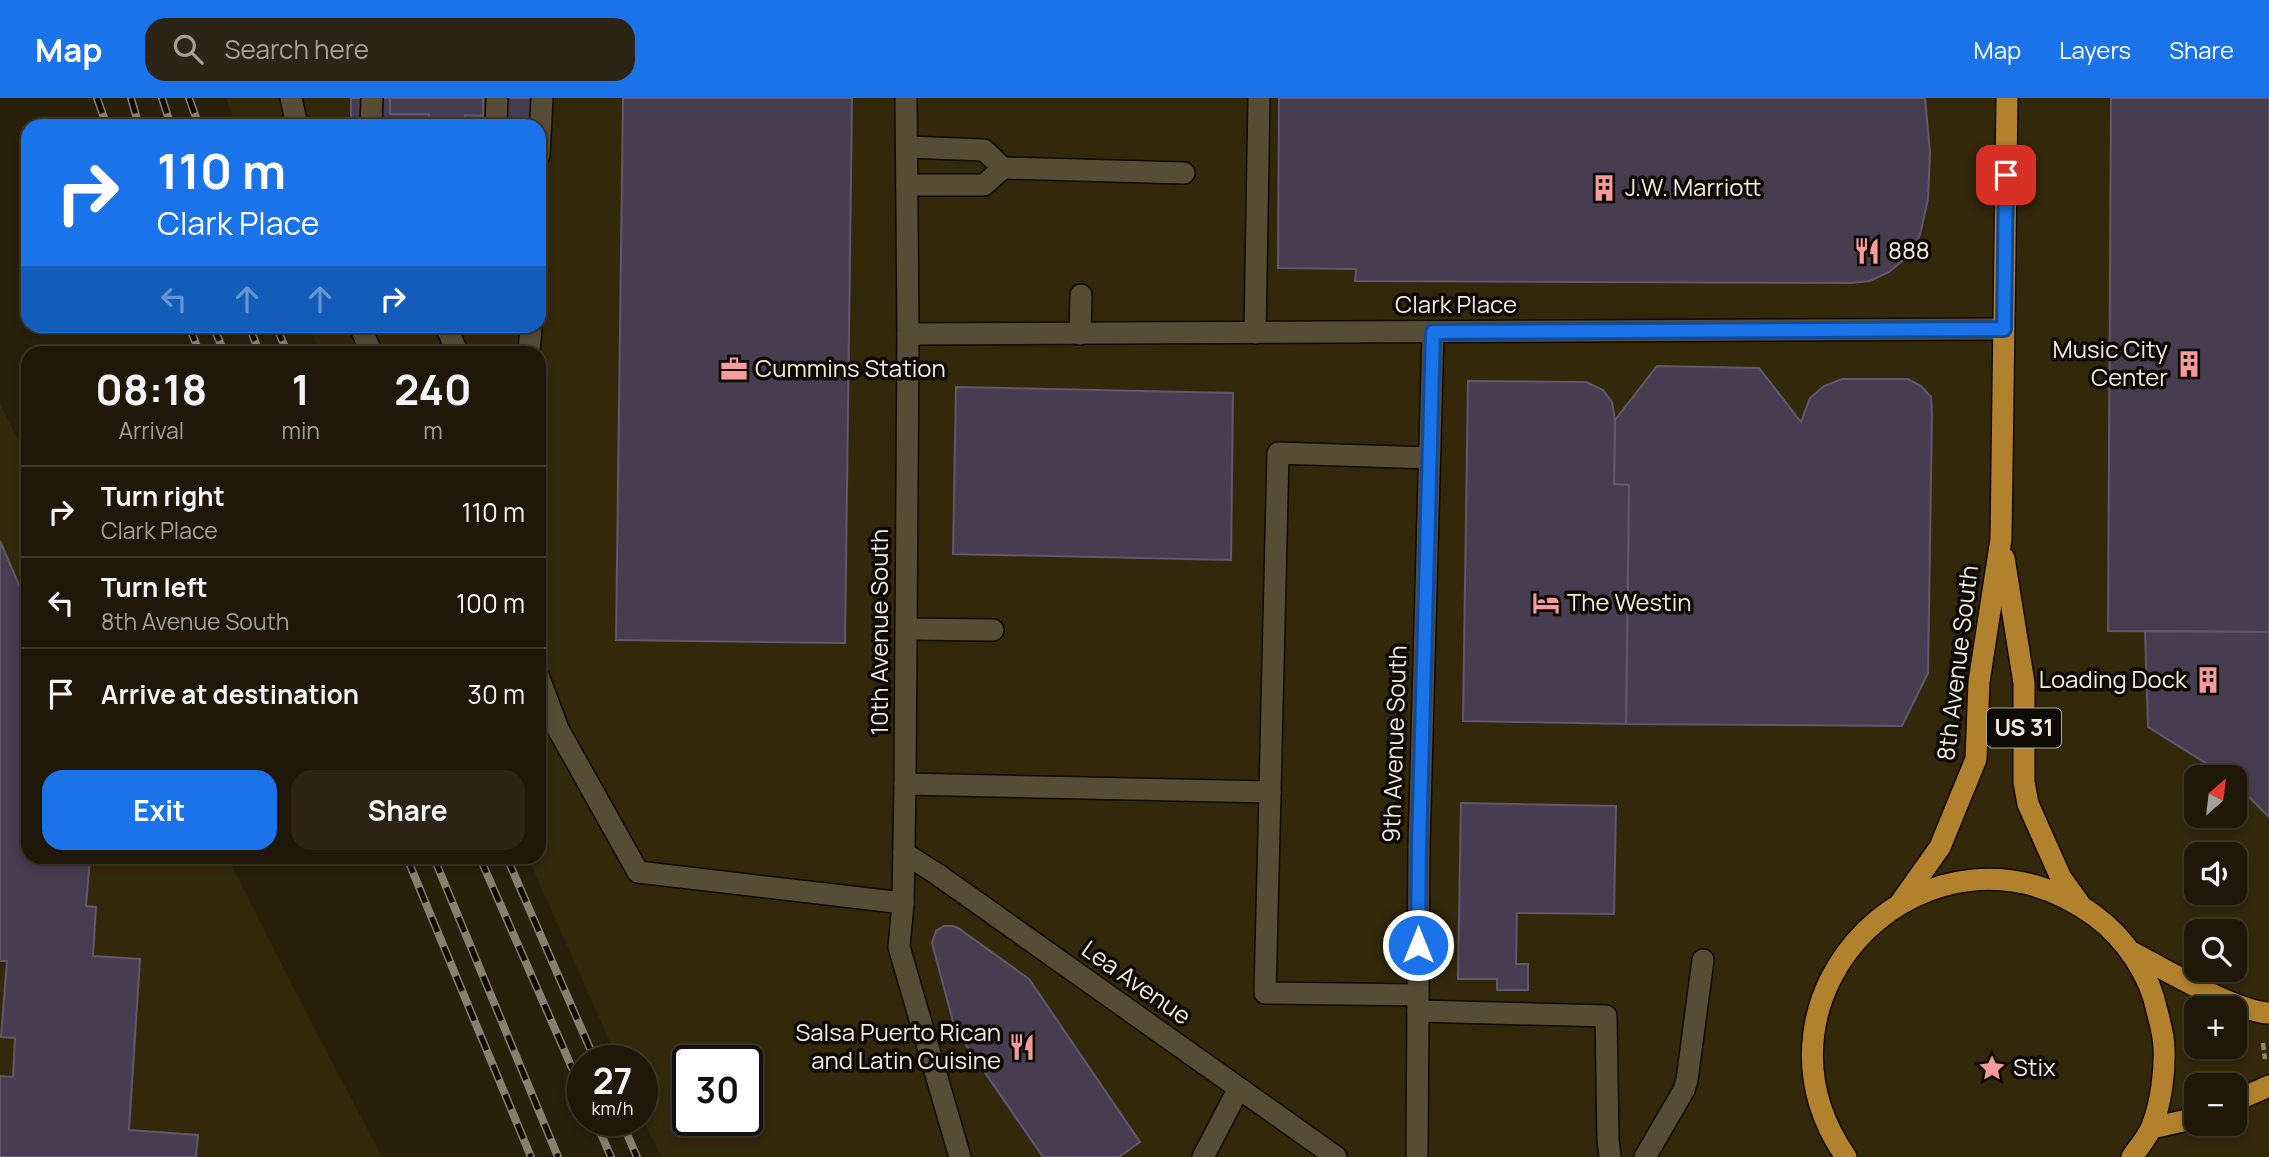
<!DOCTYPE html>
<html lang="en">
<head>
<meta charset="utf-8">
<style>
  body { margin:0; font-family:Manrope,sans-serif; background:#2c2516; color:#f1f3f6; height:100vh; display:flex; flex-direction:column; font-size:26px; white-space:nowrap }
  * { box-sizing:border-box; margin:0 }
  p { font-size:23px; color:#a1a09c }
  .icon { flex:none; width:38px; height:38px; fill:none; stroke:currentColor; stroke-width:2; stroke-linecap:round; stroke-linejoin:round }
  .map { position:relative; flex:1; overflow:hidden }
  .drawer { position:absolute; left:21px; top:248px; width:525px; height:518px; display:flex; flex-direction:column; background:#1f1808; border-radius:21px; box-shadow:0 4px 10px #0003,0 0 0 2px #3c3729 }
  .drawer>* { flex:none }
  .banner { position:absolute; left:21px; top:21px; width:525px; height:214px; border-radius:21px; box-shadow:0 4px 10px #0003,0 0 0 2px #3c3729; background:#1a73e8; color:#fff; overflow:hidden }
  .needle { width:46px; rotate:28deg }
  .buttons { position:absolute; left:2184px; top:667px; display:grid; gap:14px }
  .buttons a { display:grid; place-items:center; width:63px; height:63px; border-radius:14px; background:#1f1808; box-shadow:0 4px 10px #0003,0 0 0 2px #3c3729; font-size:35px }
  .speed { position:absolute; left:567px; top:947px; display:flex; gap:14px; font-size:35px; font-weight:700; text-align:center }
  .speed>* { display:grid; place-content:center; width:91px; height:91px; border-radius:50%; background:#1f1808; box-shadow:0 4px 10px #0003,0 0 0 2px #3c3729; line-height:1 }
  .speed small { font-size:18px; font-weight:400 }
  .speed .limit { border:4px solid #111; border-radius:10px; background:#fff; color:#111 }
  .pin { position:absolute; display:grid; place-items:center; width:60px; height:60px; color:#fff; margin:-30px; border-radius:14px; box-shadow:0 4px 10px #0006 }
  .me { position:absolute; width:77px; margin:-38px; rotate:0deg; stroke-linejoin:round; filter:drop-shadow(0 0 5px #0008) }
  .turn { display:flex; align-items:center; gap:24px; height:147px; padding:0 21px; font-size:32px }
  .turn .icon { width:91px; height:91px; stroke-width:2.5 }
  .turn b { display:block; font-size:49px; line-height:60px }
  .lanes { display:flex; align-items:center; height:66px; padding:0 21px; background:#0003; justify-content:center; gap:35px; direction:ltr }
  .lanes .off { opacity:.35 }
  .eta { display:flex; justify-content:space-evenly; align-items:center; height:119px; text-align:center }
  .eta b { font-size:42px; font-weight:700; line-height:49px }
  .primary-button { display:flex; gap:14px; margin-top:auto; padding:14px 21px }
  .primary-button a { flex:1; height:80px; border-radius:21px; background:#1a73e8; color:#fff; font-size:28px; font-weight:700; line-height:80px; text-align:center }
  .primary-button a+a { background:#2c2516; color:#f1f3f6 }
  ul { padding:0; list-style:none }
  li { display:flex; align-items:center; gap:21px; height:91px; padding:0 21px; border-top:2px solid #3c3729 }
  li div { flex:1 }
  li b { display:block; font-size:26px }
  li em { font-style:normal }
  header { display:flex; align-items:center; gap:42px; box-sizing:border-box; height:98px; padding:0 35px; background:#1a73e8; color:#fff }
  header strong { font-size:33px }
  nav { display:flex; gap:38px; margin-inline-start:auto; font-size:24px }
  .search { width:490px; height:63px; background:#2c2516; display:flex; align-items:center; gap:18px; box-sizing:border-box; padding:0 24px; border-radius:21px; color:#a1a09c; font-size:26px }
  .map>svg:first-child { display:block }
  .built { fill:#34280b; fill-rule:evenodd }
  .building { fill:#463d51; stroke:#61586d; stroke-width:2 }
  .lines { fill:none; stroke-linecap:round; stroke-linejoin:round }
  .minor-casing { stroke:#120900; stroke-width:24 }
  .major-casing { stroke:#120900; stroke-width:24 }
  .path { stroke:#8f8877; stroke-width:4.5; stroke-dasharray:7 3.5; stroke-linecap:butt }
  .minor { stroke:#574d37; stroke-width:21 }
  .major { stroke:#b1812d; stroke-width:21 }
  .rail-casing { stroke:#88806f; stroke-width:8 }
  .rail { stroke:#0e0a04; stroke-width:5; stroke-dasharray:16; stroke-linecap:butt }
  .route-casing { stroke:#114b97; stroke-width:18 }
  .route { stroke:#1a73e8; stroke-width:12 }
  .labels { text-anchor:middle; stroke-width:7; stroke-linejoin:round; paint-order:stroke }
  .shield { fill:#0e0a04; stroke:#aea89d; stroke-width:2 }
  .shield-label { font-size:23px; font-weight:bold; fill:#f2ecdf }
  .poi-label { font-size:24px; fill:#f2ecdf; stroke:#0e0a04; text-anchor:start }
  .street-label { font-size:24px; fill:#f2ecdf; stroke:#0e0a04 }
</style>
</head>
<body>
<header>
<strong>Map</strong>
<div class="search"><svg class="icon" aria-label="search" viewBox="0 0 24 24"><circle cx="10" cy="10" r="6"/><path d="M15 15l6 6"/></svg>Search here</div>
<nav><a>Map</a><a>Layers</a><a>Share</a></nav>
</header>
<div class="map">
<svg width="2269" height="1059" viewBox="0 0 2269 1059">
  <rect width="100%" height="100%" fill="#29200b"/>
  <g class="built">
    <path d="M226 0H2269V1059H661L642 1018V962H618L528 760H539V256L321 255 309 228H539V28H236ZM2196 679H2235V718H2196ZM2196 756H2235V794H2196ZM2196 833H2235V872H2196ZM2196 910H2235V948H2196ZM688 962H747V1022H688ZM2196 987H2235V1026H2196Z"/>
    <polygon points="0,306 28,362 28,760 228,760 312,926 382,1059 0,1059"/>
  </g>
  <g class="building">
    <rect x="351" y="0" width="183" height="28"/>
    <polygon points="390,0 483,0 483,18 465,17 465,28 429,28 429,16 390,16"/>
    <polygon points="623,0 852,0 845,545 616,542"/>
    <polygon points="1279,0 1925,0 1930,54 1928,101 1920,137 1907,159 1889,174 1870,183 1851,185 1355,183 1356,171 1278,170"/>
    <polygon points="2111,0 2269,0 2269,534 2108,533"/>
    <polygon points="1657,268 1759,270 1801,324 1810,300 1824,288 1842,281 1908,281 1921,288 1931,299 1932,315 1928,575 1902,628 1626,626 1629,387 1614,386 1615,322"/>
    <polygon points="1468,283 1586,284 1603,292 1612,304 1615,322 1614,386 1629,387 1626,626 1463,623"/>
    <polygon points="956,289 1233,295 1231,462 953,456"/>
    <polygon points="0,443 28,508 24,572 28,573 28,760 90,760 86,808 96,809 93,858 140,861 129,1032 198,1037 196,1059 0,1059 0,978 13,979 15,940 1,939 7,863 0,863"/>
    <polygon points="2145,533 2269,534 2269,719 2235,685 2235,679 2228,679 2148,629"/>
    <polygon points="1461,705 1616,708 1614,816 1517,815 1516,866 1528,866 1528,892 1497,892 1497,881 1458,881"/>
    <polygon points="944,828 953,828 958,830 1029,881 1140,1044 1119,1059 1043,1059 955,931 932,845 936,833"/>
  </g>
  <g class="lines">
    <defs>
      <g id="minor">
        <polyline points="291,0 297,28"/>
        <polyline points="906,0 908,236 905,686 903,805 899,849 960,1059"/>
        <polyline points="371,28 372,0"/>
        <polyline points="496,28 497,0"/>
        <polyline points="907,49 984,52 1003,70 1184,75"/>
        <polyline points="539,57 542,0"/>
        <polyline points="907,87 984,87 1003,70"/>
        <polyline points="360,228 372,256"/>
        <polyline points="446,228 458,256"/>
        <polyline points="1255,235 1259,0"/>
        <polyline points="908,236 2004,231"/>
        <polyline points="1080,236 1081,197"/>
        <polyline points="529,256 531,228"/>
        <polyline points="906,531 993,532"/>
        <polyline points="539,580 558,631 638,774 903,805"/>
        <polyline points="905,686 1270,694 1278,355 1429,360"/>
        <polyline points="1270,694 1265,895 1418,897"/>
        <polyline points="904,755 937,776 1336,1059"/>
        <polyline points="1418,913 1606,918 1608,1042 1610,1059"/>
        <polyline points="1203,1059 1239,990"/>
        <polyline points="1417,1059 1419,748 1433,234"/>
        <polyline points="1645,1059 1684,992 1687,982 1703,862"/>
      </g>
      <g id="major">
        <polyline points="2004,460 2024,585 2024,684 2028,706 2061,780 2079,805"/>
        <polyline points="1901,804 1940,749 1976,661 1979,584 2001,441 2007,0"/>
        <path d="M2131 854C2163 870 2235 914 2269 915"/>
        <polyline points="2235,1003 2269,988"/>
        <polyline points="2152,1030 2196,1020"/>
        <path d="M1846 1059C1732 894 1932 699 2095 818 2125 840 2150 877 2157 913 2160 925 2164 938 2164 950 2165 974 2161 1005 2152 1028 2148 1039 2138 1050 2132 1059"/>
      </g>
    </defs>
    <use href="#minor" class="minor-casing"/>
    <use href="#major" class="major-casing"/>
    <polyline class="path" points="2263,945 2265,961"/>
    <use href="#minor" class="minor"/>
    <use href="#major" class="major"/>
    <defs>
      <g id="rail">
        <polyline points="97,0 107,28"/>
        <polyline points="131,0 139,28"/>
        <polyline points="162,0 171,28"/>
        <polyline points="189,0 199,28"/>
        <polyline points="189,228 200,256"/>
        <polyline points="213,228 225,256"/>
        <polyline points="249,228 260,256"/>
        <polyline points="276,228 288,256"/>
        <polyline points="407,760 531,1059"/>
        <polyline points="434,760 558,1059"/>
        <polyline points="480,760 583,995"/>
        <polyline points="507,760 595,962"/>
        <polyline points="595,1022 611,1059"/>
        <polyline points="621,1022 637,1059"/>
      </g>
    </defs>
    <use href="#rail" class="rail-casing"/>
    <use href="#rail" class="rail"/>
  </g>
  <g class="lines">
    <defs>
      <polyline id="route" points="1418,847 1419,748 1433,234 2004,231 2006,77"/>
    </defs>
    <use href="#route" class="route-casing"/>
    <use href="#route" class="route"/>
  </g>
  <defs>
    <symbol id="building-bare" viewBox="-9 -9 18 18"><path d="M-4-6H4V6H1V3H-1V6H-4ZM-2.5-4.3h1.7v1.8h-1.7ZM.8-4.3h1.7v1.8H.8ZM-2.5-1h1.7V.8h-1.7ZM.8-1h1.7V.8H.8Z" fill="#f59b9b" stroke="#0e0a04" stroke-width="2.5" paint-order="stroke"/></symbol>
    <symbol id="restaurant-bare" viewBox="-9 -9 18 18"><path d="M-5-6h1v4h1v-4h1v4h1v-4h1v5L-1.5 .5V6h-2V.5L-5-1ZM5-6V6H3V1.5H1.5Q1.5-4 5-6Z" fill="#f59b9b" stroke="#0e0a04" stroke-width="2.5" paint-order="stroke"/></symbol>
    <symbol id="office-bare" viewBox="-9 -9 18 18"><path d="M-6-3h4V-5.5h4V-3h4V5H-6ZM-1-4.5V-3h2v-1.5ZM-6 0V1H6V0Z" fill="#f59b9b" stroke="#0e0a04" stroke-width="2.5" paint-order="stroke"/></symbol>
    <symbol id="hotel-bare" viewBox="-9 -9 18 18"><path d="M-6-4.5h1.5V1H6V5H4.5V3h-9V5H-6ZM-4 0a1.8 1.8 0 1 1 3.6 0ZM.5 0V-2.5h3Q6-2.5 6 0Z" fill="#f59b9b" stroke="#0e0a04" stroke-width="2.5" paint-order="stroke"/></symbol>
    <symbol id="sight-bare" viewBox="-9 -9 18 18"><path d="M0-6L1.8-2.2L6-1.7L2.9 1.2L3.7 5.4L0 3.3L-3.7 5.4L-2.9 1.2L-6-1.7L-1.8-2.2Z" fill="#f59b9b" stroke="#0e0a04" stroke-width="2.5" paint-order="stroke"/></symbol>
  </defs>
  <g fill-rule="evenodd">
    <use href="#building-bare" x="1585" y="71" width="38" height="38"/>
    <use href="#restaurant-bare" x="1848" y="134" width="38" height="38"/>
    <use href="#building-bare" x="2170" y="247" width="38" height="38"/>
    <use href="#office-bare" x="715" y="252" width="38" height="38"/>
    <use href="#hotel-bare" x="1527" y="486" width="38" height="38"/>
    <use href="#building-bare" x="2189" y="563" width="38" height="38"/>
    <use href="#restaurant-bare" x="1003" y="930" width="38" height="38"/>
    <use href="#sight-bare" x="1973" y="951" width="38" height="38"/>
  </g>
  <g class="labels">
    <rect class="shield" x="1987" y="610.5" width="74" height="39" rx="5"/>
    <g class="shield-label">
      <text x="2024" y="638">US 31</text>
    </g>
    <g class="poi-label">
      <text x="1625" y="98">J.W. Marriott</text>
      <text x="1888" y="161">888</text>
      <text x="2168" y="260" text-anchor="end">Music City<tspan x="2168" dy="28">Center</tspan></text>
      <text x="755" y="279">Cummins Station</text>
      <text x="1567" y="513">The Westin</text>
      <text x="2187" y="590" text-anchor="end">Loading Dock</text>
      <text x="1001" y="943" text-anchor="end">Salsa Puerto Rican<tspan x="1001" dy="28">and Latin Cuisine</tspan></text>
      <text x="2013" y="978">Stix</text>
    </g>
    <g class="street-label">
      <text x="1456" y="215">Clark Place</text>
      <text transform="translate(880 534) rotate(-90)" y="8">10th Avenue South</text>
      <text transform="translate(1958 565) rotate(-83)" y="8">8th Avenue South</text>
      <text transform="translate(1395 646) rotate(-88)" y="8">9th Avenue South</text>
      <text transform="translate(1136 885) rotate(35)" y="8">Lea Avenue</text>
    </g>
  </g>
</svg>
<div class="buttons">
<a><svg class="needle" viewBox="-14 -14 28 28"><path d="M0-13l5 13h-10z" fill="#e53935"/><path d="M0 13l5-13h-10z" fill="#a1a09c"/></svg></a>
<a><svg class="icon" aria-label="sound" viewBox="0 0 24 24"><path d="M4 9h4l5-4v14l-5-4H4zM17 9q2 3 0 6"/></svg></a>
<a><svg class="icon" aria-label="search" viewBox="0 0 24 24"><circle cx="10" cy="10" r="6"/><path d="M15 15l6 6"/></svg></a>
<a>+</a>
<a>−</a>
</div>
<div class="speed"><div>27<small>km/h</small></div><div class="limit">30</div></div>
<div class="pin" style="left:2006px;top:77px;background:#d93025"><svg class="icon" aria-label="arrive" viewBox="0 0 24 24"><path d="M6 21V4h12l-3 4 3 4H6"/></svg></div>
<svg class="me" style="left:1418px;top:847px" viewBox="-20 -20 40 40"><circle r="17" fill="#1a73e8" stroke="#fff" stroke-width="3"/><path d="M0-11L8 9 0 5-8 9z" fill="#fff"/></svg>
<div class="banner">
<div class="turn"><svg class="icon" aria-label="right" viewBox="0 0 24 24"><path d="M7 20v-9h11M14 6l5 5-5 5"/></svg><div><b>110 m</b>Clark Place</div></div>
<div class="lanes"><svg class="icon off" aria-label="left" viewBox="0 0 24 24"><path d="M17 20v-9H6M10 6l-5 5 5 5"/></svg><svg class="icon off" aria-label="ahead" viewBox="0 0 24 24"><path d="M12 20V5M6 11l6-6 6 6"/></svg><svg class="icon off" aria-label="ahead" viewBox="0 0 24 24"><path d="M12 20V5M6 11l6-6 6 6"/></svg><svg class="icon" aria-label="right" viewBox="0 0 24 24"><path d="M7 20v-9h11M14 6l5 5-5 5"/></svg></div>
</div>
<section class="drawer">
<div class="eta">
<div><b>08:18</b><p>Arrival</p></div>
<div><b>1</b><p>min</p></div>
<div><b>240</b><p>m</p></div>
</div>
<ul>
<li><svg class="icon" aria-label="right" viewBox="0 0 24 24"><path d="M7 20v-9h11M14 6l5 5-5 5"/></svg><div><b>Turn right</b><p>Clark Place</p></div><em>110 m</em></li>
<li><svg class="icon" aria-label="left" viewBox="0 0 24 24"><path d="M17 20v-9H6M10 6l-5 5 5 5"/></svg><div><b>Turn left</b><p>8th Avenue South</p></div><em>100 m</em></li>
<li><svg class="icon" aria-label="arrive" viewBox="0 0 24 24"><path d="M6 21V4h12l-3 4 3 4H6"/></svg><div><b>Arrive at destination</b></div><em>30 m</em></li>
</ul>
<div class="primary-button"><a>Exit</a><a>Share</a></div>
</section>
</div>
</body>
</html>
